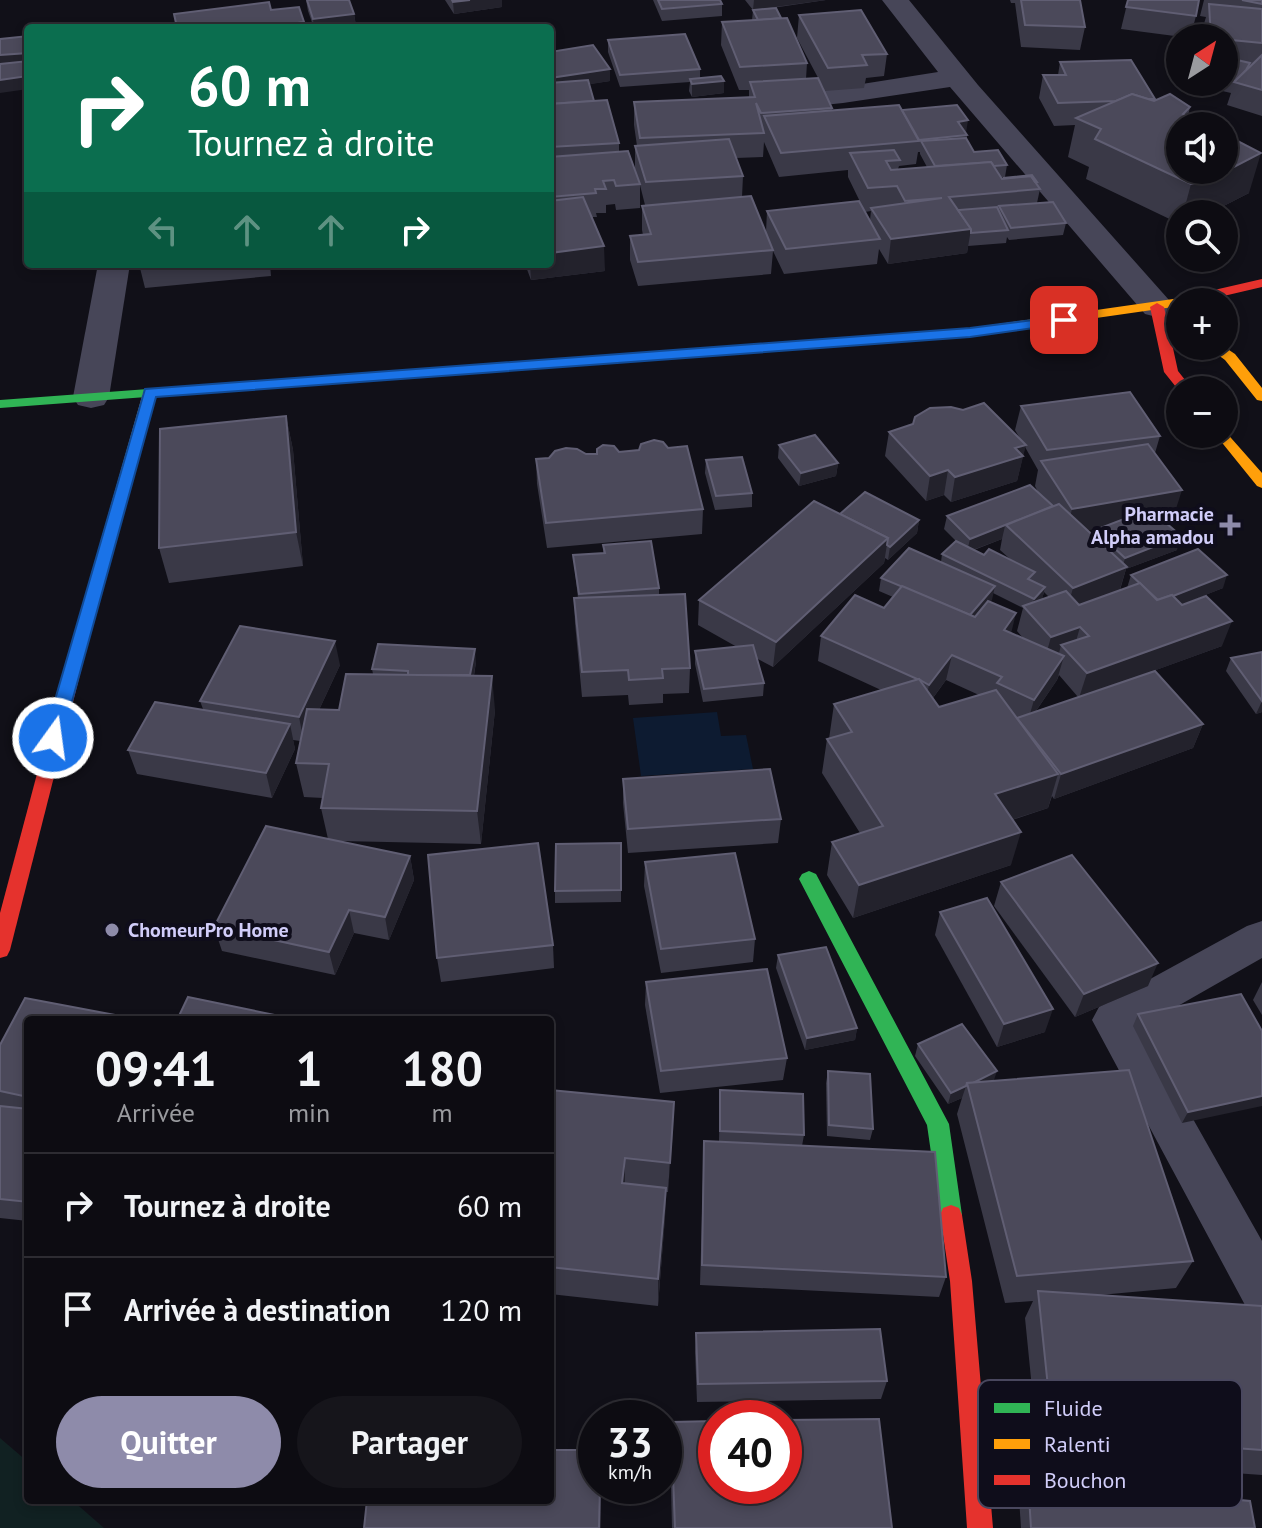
<!DOCTYPE html>
<html lang="fr">
<head>
<meta charset="utf-8">
<style>
  body { margin:0; font-family:"PT Sans",sans-serif; background:#16151b; color:#f1f3f6; height:100vh; display:flex; flex-direction:column; font-size:30px; white-space:nowrap }
  * { box-sizing:border-box; margin:0 }
  p { font-size:26px; color:#9a9b9f }
  .icon { flex:none; width:44px; height:44px; fill:none; stroke:currentColor; stroke-width:2; stroke-linecap:round; stroke-linejoin:round }
  .map { position:relative; flex:1; overflow:hidden }
  .details { position:absolute; left:24px; top:1016px; width:530px; height:488px; display:flex; flex-direction:column; background:#0d0c12; border-radius:8px; box-shadow:0 4px 12px #0003,0 0 0 2px #2d2c32 }
  .details>* { flex:none }
  .top-card { position:absolute; left:24px; top:24px; width:530px; height:244px; border-radius:8px; box-shadow:0 4px 12px #0003,0 0 0 2px #2d2c32; background:#0b6e4f; color:#fff; overflow:hidden }
  .needle { width:52px; rotate:36deg }
  .buttons { position:absolute; left:1166px; top:24px; display:grid; gap:16px }
  .buttons a { display:grid; place-items:center; width:72px; height:72px; border-radius:50%; background:#0d0c12; box-shadow:0 4px 12px #0003,0 0 0 2px #2d2c32; font-size:40px }
  .speed { position:absolute; left:578px; top:1400px; display:flex; gap:16px; font-size:40px; font-weight:700; text-align:center }
  .speed>* { display:grid; place-content:center; width:104px; height:104px; border-radius:50%; background:#0d0c12; box-shadow:0 4px 12px #0003,0 0 0 2px #2d2c32; line-height:1 }
  .speed small { font-size:20px; font-weight:400 }
  .speed .limit { border:12px solid #d22; background:#fff; color:#111 }
  .pin { position:absolute; display:grid; place-items:center; width:68px; height:68px; color:#fff; margin:-34px; border-radius:16px; box-shadow:0 4px 12px #0006 }
  .me { position:absolute; width:88px; margin:-44px; rotate:14deg; stroke-linejoin:round; filter:drop-shadow(0 0 6px #0008) }
  .turn { display:flex; align-items:center; gap:28px; height:168px; padding:0 32px; font-size:36px }
  .turn .icon { width:104px; height:104px; stroke-width:2.5 }
  .turn b { display:block; font-size:56px; line-height:68px }
  .lanes { display:flex; align-items:center; height:76px; padding:0 32px; background:#0003; justify-content:center; gap:40px; direction:ltr }
  .lanes .off { opacity:.35 }
  .eta { display:flex; justify-content:space-evenly; align-items:center; height:136px; text-align:center }
  .eta b { font-size:48px; font-weight:800; line-height:56px }
  .cta { display:flex; gap:16px; margin-top:auto; padding:16px 32px }
  .cta a { flex:1; height:92px; border-radius:48px; background:#8e8baa; color:#fff; font-size:32px; font-weight:800; line-height:92px; text-align:center }
  .cta a+a { background:#16151b; color:#f1f3f6 }
  ul { padding:0; list-style:none }
  li { display:flex; align-items:center; gap:24px; height:104px; padding:0 32px; border-top:2px solid #2d2c32 }
  li div { flex:1 }
  li b { display:block; font-size:30px }
  li em { font-style:normal }
  .map>svg:first-child { display:block }
  .green { fill:#112122 }
  .water { fill:#0d1b31 }
  .lines { fill:none; stroke-linecap:round; stroke-linejoin:round }
  .lane { fill:#474658; fill-rule:evenodd }
  .street { fill:#474658; fill-rule:evenodd }
  .fast { fill:#30b455; fill-rule:evenodd }
  .slow { fill:#ff9f0a; fill-rule:evenodd }
  .jam { fill:#e5322d; fill-rule:evenodd }
  .wall { fill:#3a3947; fill-rule:evenodd }
  .shaded-wall { fill:#23222c }
  .building { fill:#4b495a; stroke:#605e73; stroke-width:2 }
  .route { fill:#1a73e8; stroke:#114b97; stroke-width:2 }
  .poi-dot { fill:#8e8baa; stroke:#0f0d1b; stroke-width:3 }
  .labels { text-anchor:middle; stroke-width:8; stroke-linejoin:round; paint-order:stroke }
  .poi-label { font-size:20px; font-weight:bold; fill:#d1cdf9; stroke:#0f0d1b; text-anchor:end }
  .key { fill:#0f0d1b; stroke:#49475e; stroke-width:2 }
  .key-label { font-size:22px; fill:#d1cdf9 }
</style>
</head>
<body>
<div class="map">
<svg width="1262" height="1528" viewBox="0 0 1262 1528">
  <rect width="100%" height="100%" fill="#111018"/>
  <polygon class="green" points="0,1438 28,1462 28,1500 72,1500 104,1528 0,1528"/>
  <polygon class="water" points="717,712 721,736 746,735 753,769 641,776 633,718"/>
  <g class="lines">
    <polygon class="lane" points="1262,921 1262,958 1141,1027 1262,1241 1262,1311 1245,1305 1092,1020 1099,1007 1247,926"/>
    <g class="street">
      <polygon points="882,0 909,0 978,85 1169,300 1174,307 1169,314 1157,317 1145,314 950,87 843,103 766,111 756,108 752,102 756,96 766,93 843,87 938,72"/>
      <polygon points="98,264 130,264 109,397 104,405 91,408 78,405 73,397"/>
    </g>
    <g class="fast">
      <polygon points="512,362 519,366 517,369 0,408 0,400"/>
      <polygon points="809,871 816,874 949,1124 962,1215 959,1222 951,1225 943,1222 940,1215 927,1125 799,879 802,874"/>
    </g>
    <g class="slow">
      <polygon points="1180,298 1187,302 1180,302 1180,306 970,336 512,370 505,366 512,362 970,328"/>
      <polygon points="1206,346 1223,346 1235,354 1262,388 1262,401 1257,400 1225,360"/>
      <polygon points="150,389 157,393 91,631 83,637 75,631 143,393"/>
      <polygon points="1224,430 1262,473 1262,488 1257,486 1215,434 1224,434"/>
    </g>
    <g class="jam">
      <polygon points="1262,279 1262,287 1198,302 1180,302 1180,306 1173,302 1175,299"/>
      <polygon points="1157,303 1164,307 1178,371 1193,390 1180,392 1164,372 1150,307"/>
      <polygon points="83,625 91,631 10,950 7,956 0,958 0,913 75,631"/>
      <polygon points="951,1205 959,1208 962,1215 972,1281 993,1528 967,1528 950,1281 940,1215 943,1208"/>
    </g>
  </g>
  <g class="wall">
    <polygon points="306,0 354,14 356,26 338,28 314,28 308,11"/>
    <polygon points="445,0 502,0 502,7 454,14"/>
    <polygon points="653,0 720,0 722,4 722,16 662,21"/>
    <path d="M745 0H826L759 10 807 63 806 79 832 108V111L902 110 966 133 967 135V139L974 152 1007 165 1005 177 1001 178 1002 179 1037 182V185L1040 189 1037 203 1066 223 1063 235 1009 240 1007 237 1006 243 968 246 967 253 888 264 879 249 877 264 784 274 773 251 771 274 638 286 630 260V236L643 235 642 230V206L645 205 640 185V208L616 210 615 204 606 205V213H596L597 217H592L605 271 531 280 525 264H550V52L610 69V81L589 84 594 101 619 143V151L638 180 635 169V146H637L634 125V102L749 97V90H739L721 45 722 22 752 20 753 10ZM764 142 779 177 848 170V177L865 212 871 211 870 220 767 211 766 232 742 197 743 176 736 158 763 157ZM918 152H920V154L927 167 898 169 899 166 916 164Z"/>
    <polygon points="1010,0 1080,0 1085,27 1080,50 1021,47 1015,3 1011,3"/>
    <polygon points="1128,0 1196,16 1190,38 1121,29"/>
    <polygon points="1204,0 1262,0 1262,116 1227,105 1231,93 1196,85 1197,82 1224,82 1224,38 1204,38 1203,27 1206,17 1200,16"/>
    <polygon points="799,15 887,54 884,76 866,78 864,88 825,91 797,38"/>
    <polygon points="608,40 700,69 700,78 724,81 724,93 692,97 689,91 690,82 620,87 608,52"/>
    <polygon points="1060,62 1155,99 1154,101 1190,107 1188,116 1249,193 1208,214 1180,214 1180,224 1086,179 1089,167 1068,157 1075,125 1054,126 1039,98 1043,75 1058,75"/>
    <polygon points="139,264 270,264 271,276 145,288"/>
    <path d="M1021 406 1160 436 1155 453 1174 515 1159 517 1177 550 1126 569 1120 590 1127 588 1131 575 1223 588 1182 604 1222 646 1153 671 1203 724 1193 748 1054 799 1052 796 1048 808 1012 820 1011 865 853 918 827 875 832 842 860 833 822 773 827 739H829L834 704 881 690 818 661 821 636 884 608 893 597 879 591 881 578 941 562 942 554 956 541 944 529 947 516 1039 494 1035 486 1038 470 1025 447 1017 481 951 502 944 495 926 501 885 456 889 432 1021 440 1015 430ZM1098 528 1095 530 1093 536 1087 530ZM1002 539 1000 550 1010 559 984 555 974 550ZM1044 592 1049 597 1042 599ZM993 593 1023 608 1017 631 1023 638 1011 633 990 602ZM1059 675 1078 697 1036 711 1057 680ZM946 680 979 695 939 707 933 698Z"/>
    <polygon points="286,416 293,450 303,566 169,583 159,548"/>
    <polygon points="779,445 838,463 836,476 799,486 778,458"/>
    <polygon points="619,452 703,509 702,534 547,548 537,484 536,459"/>
    <polygon points="706,460 752,493 752,507 715,510 705,473"/>
    <polygon points="840,514 919,520 917,533 888,560 885,558 884,563 773,667 756,658 764,683 763,696 703,702 695,664 695,651 737,647 698,625 699,600"/>
    <polygon points="603,545 659,588 659,595 690,668 689,693 663,694 663,703 629,705 628,695 582,697 575,623 574,598 578,598 573,555 603,553"/>
    <polygon points="1262,652 1262,712 1256,714 1226,671 1231,658"/>
    <polygon points="476,662 474,676 495,710 481,844 340,841 410,856 414,880 389,940 354,933 335,975 222,951 214,927 328,839 321,808 323,798 304,797 296,763 300,741 293,740 295,749 272,798 137,774 128,750 203,709 200,701 340,665 319,710 339,710 373,674 372,669"/>
    <polygon points="623,779 781,819 778,843 628,853 623,803"/>
    <polygon points="621,843 621,902 555,903 555,891"/>
    <polygon points="645,862 755,939 753,962 661,973 644,886"/>
    <polygon points="1001,882 1148,986 1075,1017 994,906"/>
    <polygon points="940,912 1045,1032 997,1047 935,935"/>
    <polygon points="553,945 554,968 441,982 437,958"/>
    <polygon points="778,955 857,1028 855,1040 805,1050 776,968"/>
    <polygon points="646,982 787,1058 783,1080 660,1093 645,1005"/>
    <polygon points="1262,982 1262,1015 1253,1000"/>
    <polygon points="25,998 131,1018 132,1020 28,1020 28,1221 0,1218 0,1045"/>
    <polygon points="1138,1014 1262,1031 1182,1123 1133,1026"/>
    <polygon points="918,1044 994,1081 1193,1261 1176,1288 1100,1295 1262,1306 1262,1475 1039,1459 1025,1318 1033,1301 1005,1303 957,1114 962,1098 948,1104 915,1056"/>
    <polygon points="828,1071 873,1129 870,1140 827,1136 826,1083"/>
    <polygon points="550,1090 674,1102 668,1192 666,1192 665,1217 658,1306 550,1294"/>
    <polygon points="720,1090 804,1135 802,1146 946,1277 939,1297 700,1285 704,1141 719,1142"/>
    <polygon points="696,1333 887,1381 881,1399 697,1402 695,1352"/>
    <polygon points="671,1422 892,1528 672,1528 670,1446"/>
    <polygon points="1028,1480 1255,1528 1021,1528 1019,1497"/>
  </g>
  <g class="shaded-wall">
    <polygon points="470,0 502,0 502,7 454,14 453,2"/>
    <polygon points="754,0 826,0 753,10"/>
    <polygon points="354,14 356,26 338,28 314,28 313,19"/>
    <polygon points="304,22 305,28 279,28 278,26"/>
    <polygon points="28,53 28,65 0,68 0,55"/>
    <polygon points="610,69 610,81 550,91 550,78"/>
    <polygon points="28,76 28,89 0,93 0,80"/>
    <polygon points="724,81 724,93 692,97 692,84"/>
    <polygon points="968,120 966,133 958,122"/>
    <polygon points="1261,153 1249,193 1208,214 1183,214 1191,184"/>
    <polygon points="971,229 967,253 888,264 891,239"/>
    <polygon points="604,246 605,271 531,280 530,264 550,264 550,253"/>
    <polygon points="286,416 293,450 303,566 296,532"/>
    <polygon points="1026,445 1017,481 951,502 955,477 1015,448"/>
    <polygon points="838,463 836,476 799,486 801,473"/>
    <polygon points="948,470 944,495 926,501 930,476"/>
    <polygon points="1182,490 1174,515 1066,534 1072,509"/>
    <polygon points="919,520 917,533 888,560 890,547"/>
    <polygon points="1005,526 1002,539 967,552 970,539"/>
    <polygon points="1181,536 1177,550 1126,569 1119,592 1066,613 1073,588 1122,569 1125,558"/>
    <polygon points="888,538 884,563 773,667 776,642"/>
    <polygon points="1227,575 1223,588 1155,615 1160,602"/>
    <polygon points="995,586 992,600 965,631 968,618"/>
    <polygon points="1045,587 1042,600 1031,612 1034,599"/>
    <polygon points="1016,613 1010,638 1004,630"/>
    <polygon points="1232,621 1222,646 1079,698 1087,673"/>
    <polygon points="1080,627 1073,652 1061,645 1058,657 1044,662 1051,637"/>
    <polygon points="335,641 340,665 304,742 299,717"/>
    <polygon points="475,649 476,662 470,696 468,683"/>
    <polygon points="952,655 946,680 924,710 929,685"/>
    <polygon points="1064,656 1057,680 1027,724 1034,700"/>
    <polygon points="492,676 495,710 481,844 477,811"/>
    <polygon points="1262,701 1262,712 1256,714"/>
    <polygon points="290,724 295,749 272,798 266,773"/>
    <polygon points="1203,724 1193,748 1054,799 1061,774"/>
    <polygon points="1058,774 1048,808 986,828 995,794"/>
    <polygon points="1021,832 1011,865 853,918 859,885"/>
    <polygon points="410,856 414,880 389,940 385,917"/>
    <polygon points="349,910 354,933 335,975 329,952"/>
    <polygon points="1158,963 1148,986 1075,1017 1084,994"/>
    <polygon points="1053,1009 1045,1032 997,1047 1004,1024"/>
    <polygon points="857,1028 855,1040 805,1050 807,1038"/>
    <polygon points="997,1071 993,1083 967,1085"/>
    <polygon points="966,1086 962,1098 948,1104 951,1093"/>
    <polygon points="1262,1096 1262,1106 1182,1123 1188,1112"/>
    <polygon points="674,1102 673,1132 668,1192 670,1163"/>
    <polygon points="625,1158 625,1187 622,1183"/>
    <polygon points="666,1188 665,1217 658,1306 658,1279"/>
    <polygon points="600,1486 601,1486 601,1528 599,1528"/>
  </g>
  <g class="building">
    <polygon points="307,0 349,0 354,14 313,19"/>
    <polygon points="452,0 470,0 453,2"/>
    <polygon points="658,0 720,0 722,4 662,9"/>
    <polygon points="1021,0 1080,0 1085,27 1025,25"/>
    <polygon points="1128,0 1199,0 1196,16 1126,7"/>
    <polygon points="1242,0 1262,0 1262,4"/>
    <polygon points="269,2 271,10 299,7 304,22 278,26 279,28 156,28 156,26 176,23 174,14"/>
    <polygon points="1209,4 1262,9 1262,43 1211,38"/>
    <polygon points="776,8 781,18 758,20 753,10"/>
    <polygon points="861,10 887,54 862,55 867,65 828,68 799,15"/>
    <polygon points="787,18 807,63 740,67 722,22"/>
    <polygon points="685,34 700,69 620,75 608,40"/>
    <polygon points="28,36 28,53 0,55 0,39"/>
    <polygon points="593,45 610,69 550,78 550,52"/>
    <polygon points="1262,55 1262,90 1234,82"/>
    <polygon points="1224,57 1250,63 1246,70 1235,81 1224,78"/>
    <polygon points="1131,60 1155,99 1148,99 1132,94 1116,101 1058,103 1043,75 1066,75 1060,62"/>
    <polygon points="28,61 28,76 0,80 0,64"/>
    <polygon points="721,76 724,81 692,84 690,79"/>
    <polygon points="818,78 832,108 761,113 756,103 764,133 640,138 634,102 755,97 750,82"/>
    <polygon points="588,80 594,101 550,104 550,83"/>
    <polygon points="1132,94 1154,101 1170,94 1190,107 1183,114 1207,126 1180,126 1180,170 1224,170 1224,134 1261,153 1205,182 1191,184 1095,139 1101,129 1076,118"/>
    <polygon points="607,100 619,143 550,147 550,104"/>
    <polygon points="899,105 919,141 781,153 764,116"/>
    <polygon points="957,105 968,120 958,122 967,135 919,140 902,110"/>
    <polygon points="966,138 974,152 998,150 1007,165 994,166 991,162 935,166 921,141"/>
    <polygon points="729,139 743,176 646,182 635,146"/>
    <polygon points="894,150 900,160 886,161 891,170 991,162 1002,179 1031,176 1040,189 949,197 971,229 891,239 871,208 942,198 905,201 897,186 868,188 850,153"/>
    <polygon points="628,151 640,184 616,186 614,180 603,181 606,189 595,189 596,193 550,197 550,157"/>
    <polygon points="1032,175 1037,182 1035,182 1031,176 1003,178"/>
    <polygon points="751,196 773,250 638,262 630,236 651,234 642,206"/>
    <polygon points="583,197 604,246 550,253 550,201"/>
    <polygon points="859,201 880,239 786,249 767,211"/>
    <polygon points="1053,202 1066,223 1011,228 999,206"/>
    <polygon points="997,207 1008,230 971,233 971,229 958,210"/>
    <polygon points="1130,392 1160,436 1047,450 1021,406"/>
    <polygon points="984,403 1026,445 1015,448 1023,456 955,477 948,470 930,476 889,432 913,424 915,417 930,408 951,407 963,410"/>
    <polygon points="286,416 296,532 159,548 160,429"/>
    <polygon points="815,435 838,463 801,473 779,445"/>
    <polygon points="654,440 663,442 668,448 687,446 703,509 546,523 536,459 549,458 555,451 566,448 577,449 586,454 597,454 597,449 603,445 614,446 619,452 639,450 641,444"/>
    <polygon points="1148,444 1182,490 1072,509 1041,461"/>
    <polygon points="742,457 752,493 716,496 706,460"/>
    <polygon points="1030,485 1053,506 970,539 947,516"/>
    <polygon points="865,492 919,520 890,547 887,545 888,538 840,514"/>
    <polygon points="814,501 888,538 776,642 699,600"/>
    <polygon points="1059,504 1127,567 1073,588 1006,525"/>
    <polygon points="1150,509 1181,536 1125,558 1095,530"/>
    <polygon points="651,541 659,588 579,594 573,555 605,553 603,545"/>
    <polygon points="956,541 984,555 989,549 1035,572 1028,579 1045,587 1034,599 942,554"/>
    <polygon points="909,548 995,586 970,615 881,578"/>
    <polygon points="1198,549 1227,575 1173,596 1172,595 1158,600 1131,575"/>
    <polygon points="1140,583 1157,600 1172,595 1182,605 1206,596 1232,621 1087,673 1061,645 1089,636 1080,627 1051,637 1023,606 1066,591 1079,605"/>
    <polygon points="902,586 975,617 988,601 1016,613 1004,630 1064,656 1034,700 997,683 1002,677 952,655 929,685 922,681 919,679 917,679 821,636 855,595 884,608"/>
    <polygon points="685,594 690,668 662,669 663,678 629,680 628,670 582,672 574,598"/>
    <polygon points="240,626 335,641 299,717 200,701"/>
    <polygon points="378,644 475,649 470,675 408,675 408,671 372,669"/>
    <polygon points="753,645 764,683 704,689 695,651"/>
    <polygon points="1262,652 1262,701 1231,658"/>
    <polygon points="1155,671 1203,724 1061,774 1017,718"/>
    <polygon points="346,674 492,676 477,811 321,808 329,764 296,763 307,709 339,710"/>
    <polygon points="919,679 939,707 996,690 1058,774 995,794 1021,832 859,885 832,842 883,826 827,739 852,732 834,704"/>
    <polygon points="155,702 290,724 266,773 128,750"/>
    <polygon points="770,769 781,819 628,829 623,779"/>
    <polygon points="266,826 410,856 385,917 349,910 329,952 214,927"/>
    <polygon points="538,843 553,945 437,958 428,855"/>
    <polygon points="621,843 621,890 555,891 556,844"/>
    <polygon points="735,853 755,939 661,949 645,862"/>
    <polygon points="1072,855 1158,963 1084,994 1001,882"/>
    <polygon points="987,898 1053,1009 1004,1024 940,912"/>
    <polygon points="826,947 857,1028 807,1038 778,955"/>
    <polygon points="767,969 787,1058 661,1071 646,982"/>
    <polygon points="1241,994 1262,1031 1262,1096 1188,1112 1138,1014"/>
    <polygon points="188,997 299,1020 177,1020"/>
    <polygon points="25,998 131,1018 130,1020 28,1020 28,1097 0,1091 0,1045"/>
    <polygon points="962,1024 997,1071 973,1083 967,1083 966,1086 951,1093 918,1044"/>
    <polygon points="1129,1070 1193,1261 1017,1276 967,1083"/>
    <polygon points="828,1071 870,1074 873,1129 829,1125"/>
    <polygon points="550,1090 674,1102 670,1163 625,1158 622,1183 666,1188 658,1279 550,1267"/>
    <polygon points="720,1090 803,1094 804,1135 720,1131"/>
    <polygon points="0,1106 28,1109 28,1202 0,1199"/>
    <polygon points="704,1141 935,1152 946,1277 702,1265"/>
    <polygon points="1038,1291 1262,1306 1262,1450 1053,1435"/>
    <polygon points="880,1329 887,1381 698,1384 696,1333"/>
    <polygon points="879,1419 892,1528 675,1528 671,1422 716,1421 716,1486 784,1486 784,1420"/>
    <polygon points="550,1450 596,1450 596,1486 600,1486 599,1528 364,1528 367,1500 550,1500"/>
    <polygon points="1028,1480 1250,1501 1255,1528 1031,1528"/>
  </g>
  <polygon class="route" points="1064,316 1071,320 1069,323 970,337 156,397 62,738 53,745 44,738 145,389 970,328"/>
  <g class="poi-dot">
    <path d="M1226 513h8v8h8v8h-8v8h-8v-8h-8v-8h8z"/>
    <circle cx="112" cy="930" r="8"/>
  </g>
  <g class="labels">
    <g class="poi-label">
      <text x="1214" y="521">Pharmacie<tspan x="1214" dy="23">Alpha amadou</tspan></text>
      <text x="128" y="937" text-anchor="start">ChomeurPro Home</text>
    </g>
  </g>
  <rect x="978" y="1380" width="264" height="128" rx="12" class="key"/>
  <rect x="994" y="1403" width="36" height="10" fill="#30b455"/>
  <rect x="994" y="1439" width="36" height="10" fill="#ff9f0a"/>
  <rect x="994" y="1475" width="36" height="10" fill="#e5322d"/>
  <g class="key-label">
    <text x="1044" y="1416">Fluide</text>
    <text x="1044" y="1452">Ralenti</text>
    <text x="1044" y="1488">Bouchon</text>
  </g>
</svg>
<div class="buttons">
<a><svg class="needle" viewBox="-14 -14 28 28"><path d="M0-13l5 13h-10z" fill="#e53935"/><path d="M0 13l5-13h-10z" fill="#9a9b9f"/></svg></a>
<a><svg class="icon" aria-label="sound" viewBox="0 0 24 24"><path d="M4 9h4l5-4v14l-5-4H4zM17 9q2 3 0 6"/></svg></a>
<a><svg class="icon" aria-label="search" viewBox="0 0 24 24"><circle cx="10" cy="10" r="6"/><path d="M15 15l6 6"/></svg></a>
<a>+</a>
<a>−</a>
</div>
<div class="speed"><div>33<small>km/h</small></div><div class="limit">40</div></div>
<div class="pin" style="left:1064px;top:320px;background:#d93025"><svg class="icon" aria-label="arrive" viewBox="0 0 24 24"><path d="M6 21V4h12l-3 4 3 4H6"/></svg></div>
<svg class="me" style="left:53px;top:738px" viewBox="-20 -20 40 40"><circle r="17" fill="#1a73e8" stroke="#fff" stroke-width="3"/><path d="M0-11L8 9 0 5-8 9z" fill="#fff"/></svg>
<div class="top-card">
<div class="turn"><svg class="icon" aria-label="right" viewBox="0 0 24 24"><path d="M7 20v-9h11M14 6l5 5-5 5"/></svg><div><b>60 m</b>Tournez à droite</div></div>
<div class="lanes"><svg class="icon off" aria-label="left" viewBox="0 0 24 24"><path d="M17 20v-9H6M10 6l-5 5 5 5"/></svg><svg class="icon off" aria-label="ahead" viewBox="0 0 24 24"><path d="M12 20V5M6 11l6-6 6 6"/></svg><svg class="icon off" aria-label="ahead" viewBox="0 0 24 24"><path d="M12 20V5M6 11l6-6 6 6"/></svg><svg class="icon" aria-label="right" viewBox="0 0 24 24"><path d="M7 20v-9h11M14 6l5 5-5 5"/></svg></div>
</div>
<section class="details">
<div class="eta">
<div><b>09:41</b><p>Arrivée</p></div>
<div><b>1</b><p>min</p></div>
<div><b>180</b><p>m</p></div>
</div>
<ul>
<li><svg class="icon" aria-label="right" viewBox="0 0 24 24"><path d="M7 20v-9h11M14 6l5 5-5 5"/></svg><div><b>Tournez à droite</b></div><em>60 m</em></li>
<li><svg class="icon" aria-label="arrive" viewBox="0 0 24 24"><path d="M6 21V4h12l-3 4 3 4H6"/></svg><div><b>Arrivée à destination</b></div><em>120 m</em></li>
</ul>
<div class="cta"><a>Quitter</a><a>Partager</a></div>
</section>
</div>
</body>
</html>
